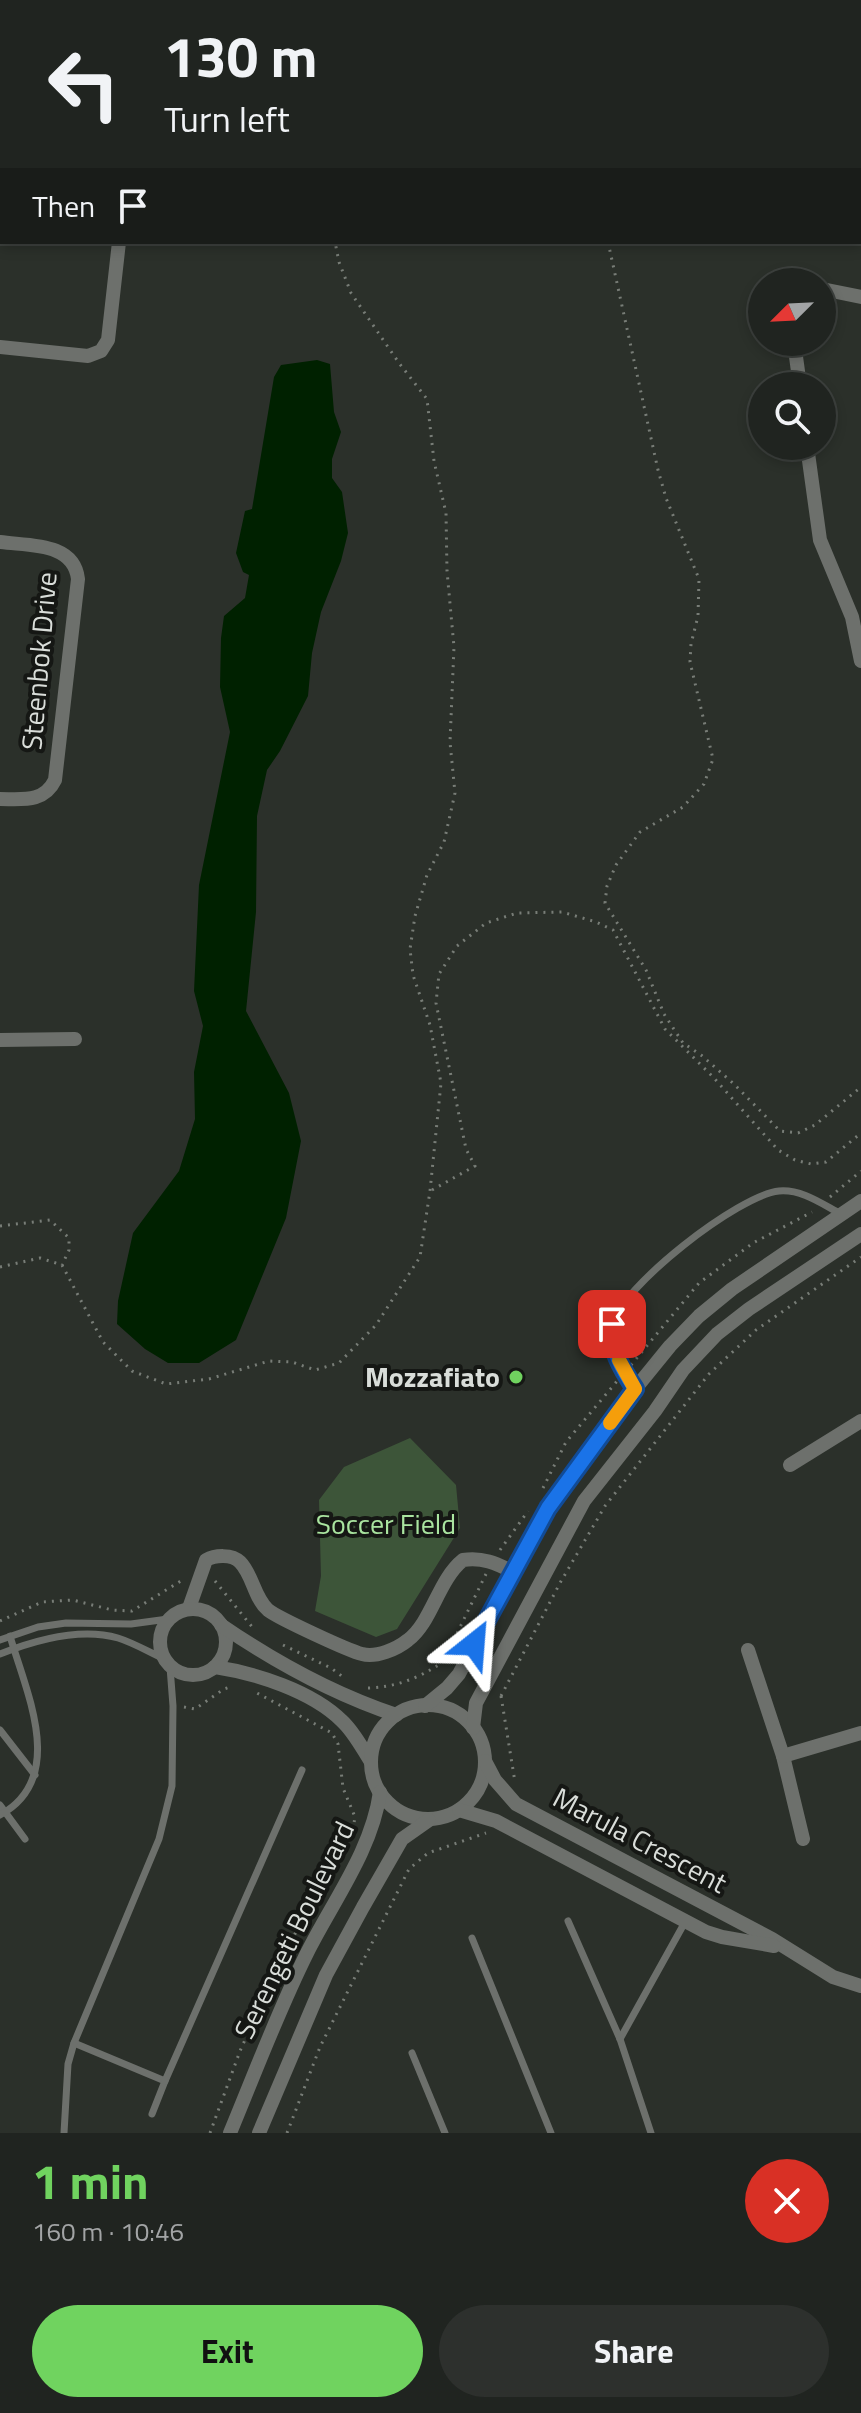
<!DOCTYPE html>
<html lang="en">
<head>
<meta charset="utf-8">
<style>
  body { margin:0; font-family:"Titillium Web",sans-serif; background:#2d302d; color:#f1f3f6; height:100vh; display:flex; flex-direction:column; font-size:30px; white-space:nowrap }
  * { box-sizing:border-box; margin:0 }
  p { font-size:26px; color:#a2a4a5 }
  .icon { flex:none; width:44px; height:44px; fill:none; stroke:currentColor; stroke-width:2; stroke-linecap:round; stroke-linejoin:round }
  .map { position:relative; height:2133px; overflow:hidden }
  .sheet { display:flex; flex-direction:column; background:#202420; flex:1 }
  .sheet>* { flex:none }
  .top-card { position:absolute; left:0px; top:0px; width:862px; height:244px; box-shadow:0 4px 12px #0003,0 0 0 2px #3d413e; background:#202420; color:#f1f3f6; overflow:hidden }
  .needle { width:52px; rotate:246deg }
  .tools { position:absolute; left:748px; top:268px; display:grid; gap:16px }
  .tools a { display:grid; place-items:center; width:88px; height:88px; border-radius:50%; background:#202420; box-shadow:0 4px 12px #0003,0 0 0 2px #3d413e; font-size:40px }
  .pin { position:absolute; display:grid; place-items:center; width:68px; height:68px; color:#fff; margin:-34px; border-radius:16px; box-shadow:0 4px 12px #0006 }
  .me { position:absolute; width:88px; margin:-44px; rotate:28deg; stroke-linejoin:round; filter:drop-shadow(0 0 6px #0008) }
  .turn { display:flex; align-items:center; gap:28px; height:168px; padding:0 32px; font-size:36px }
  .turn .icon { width:104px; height:104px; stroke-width:2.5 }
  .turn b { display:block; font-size:56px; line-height:68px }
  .then { display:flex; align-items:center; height:76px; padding:0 32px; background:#0003; gap:16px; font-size:30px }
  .round { display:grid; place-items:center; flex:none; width:84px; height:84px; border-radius:42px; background:#2d302d }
  .summary { display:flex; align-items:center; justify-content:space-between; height:136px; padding:0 32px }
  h1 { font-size:48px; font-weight:700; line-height:60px; color:#70d35f }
  .action { display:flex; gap:16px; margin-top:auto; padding:16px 32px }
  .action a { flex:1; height:92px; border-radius:48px; background:#70d35f; color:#111; font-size:32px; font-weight:700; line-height:92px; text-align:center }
  .action a+a { background:#2d302d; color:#f1f3f6 }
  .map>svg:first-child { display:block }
  .green { fill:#3d5539 }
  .water { fill:#002100 }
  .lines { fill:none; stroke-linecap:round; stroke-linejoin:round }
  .path { stroke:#787d77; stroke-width:3; stroke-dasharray:2 6; stroke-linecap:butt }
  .lane { stroke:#6d706c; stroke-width:7 }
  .street { stroke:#6d706c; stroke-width:14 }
  .route-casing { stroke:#114b97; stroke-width:20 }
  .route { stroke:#1a73e8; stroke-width:14 }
  .slow { stroke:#f59e0b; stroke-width:14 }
  .poi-dot { fill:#70d35f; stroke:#151714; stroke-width:3 }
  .labels { text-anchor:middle; stroke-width:8; stroke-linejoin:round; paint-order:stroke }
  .street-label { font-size:28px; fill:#d9ddd9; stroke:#151714 }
  .poi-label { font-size:28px; font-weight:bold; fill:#d9ddd9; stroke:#151714; text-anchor:end }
  .park-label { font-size:28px; fill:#aae5a0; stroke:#151714 }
</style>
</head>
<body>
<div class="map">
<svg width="861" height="2133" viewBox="0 0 861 2133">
  <rect width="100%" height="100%" fill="#2b302a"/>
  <polygon class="green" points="410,1438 456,1485 460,1528 397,1629 376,1637 315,1611 321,1576 319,1500 344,1467"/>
  <polygon class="water" points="317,360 330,364 334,412 341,432 332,459 332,478 342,492 348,533 341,561 321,612 312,653 308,696 280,751 267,770 257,816 256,912 246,1011 289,1093 301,1141 286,1218 236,1340 199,1363 168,1363 145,1349 117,1324 118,1301 133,1233 179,1171 195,1119 194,1072 203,1026 194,991 199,885 230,732 220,687 221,638 224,616 245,598 249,575 243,572 236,553 245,511 252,509 274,377 281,365"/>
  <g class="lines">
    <g class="path">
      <polyline points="608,242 658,470 666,498 699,579 698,616 691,644 690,662 713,759 704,784 683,807 640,832 616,865 607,886 605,903 646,970 664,1014 683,1043 701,1055 734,1084 780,1131 798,1133 815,1125 861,1087"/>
      <polyline points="432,1190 475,1166 466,1149 436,1003 439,974 457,946 486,923 517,913 562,912 596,922 613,930 665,1029 713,1077 778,1150 795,1160 811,1164 826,1162 861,1133"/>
      <polyline points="830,1197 861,1171"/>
      <polyline points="0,1226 50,1220 69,1238 69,1250 62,1265"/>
      <polyline points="0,1267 40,1258 62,1265 103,1342 132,1371 166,1384 209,1379 269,1361 292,1362 315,1370 339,1363 376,1325 420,1257 430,1191 441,1083 430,1025 413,975 410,949 415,916 427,875 444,842 455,793 450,742 454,647 447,571 446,513 434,461 427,399 399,363 351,293 339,262 335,242"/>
      <polyline points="631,1365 699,1283 753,1243 812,1212"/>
      <polyline points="543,1488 566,1442 618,1380"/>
      <polyline points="500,1550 528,1511"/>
      <polyline points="215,1581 253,1628"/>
      <polyline points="0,1621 42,1602 73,1600 112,1610 132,1611 184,1579"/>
      <polyline points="283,1645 331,1668 343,1677"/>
      <polyline points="443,1662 486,1574"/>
      <path d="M368 1688C397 1687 419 1678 443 1662"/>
      <polyline points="501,1696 560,1583 605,1506 709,1374 756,1330 861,1257"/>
      <polyline points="501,1696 515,1782"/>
      <polyline points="184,1707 195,1709 224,1689 233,1686"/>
      <polyline points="210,2133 240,2051 284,1953 352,1835 355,1817 343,1788 338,1744 332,1733 255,1692"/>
      <polyline points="287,2133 320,2047 409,1869 428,1853 486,1833"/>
    </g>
    <g class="lane">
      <path d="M635 1389C624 1372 607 1348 611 1327 620 1287 739 1195 779 1191 802 1189 822 1204 841 1214"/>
      <polyline points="0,1640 38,1627 66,1623 131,1624 168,1619"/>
      <path d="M0 1654C35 1640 80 1627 118 1638 134 1643 149 1652 164 1659"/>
      <polyline points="0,1730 35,1775"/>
      <polyline points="0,1805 25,1839"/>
      <path d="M0 1815C68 1778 26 1692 10 1636"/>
      <polyline points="568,1921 620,2039 651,2133"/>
      <polyline points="472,1938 551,2133"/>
      <polyline points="620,2039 685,1922"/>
      <polyline points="74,2043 165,2081 152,2114"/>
      <polyline points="412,2053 445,2133"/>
      <polyline points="165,2081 302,1770"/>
      <polyline points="64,2133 68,2064 74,2043 159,1839 172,1786 173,1706 170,1667"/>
    </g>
    <g class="street">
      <polyline points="128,0 131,2"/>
      <polyline points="631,0 633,2"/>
      <polyline points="860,100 861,100"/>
      <polyline points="822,289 861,297"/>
      <polyline points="794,342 800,386"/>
      <polyline points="0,347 88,356 101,351 108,340 119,242"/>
      <polyline points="807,446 820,540 852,617 861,661"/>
      <path d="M0 542C29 546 74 542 78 579L55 780C44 803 22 799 0 799"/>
      <polyline points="0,1040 75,1039"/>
      <polyline points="790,1465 861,1421"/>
      <path d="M189 1608 206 1560C215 1555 232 1554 240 1562 253 1575 254 1598 268 1610 278 1618 349 1651 362 1654 376 1658 397 1649 408 1640 432 1622 438 1580 463 1560 482 1557 496 1563 513 1572"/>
      <circle cx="193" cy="1642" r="33"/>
      <path d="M221 1625C275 1662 333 1694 396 1715"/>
      <polyline points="748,1650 783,1756 803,1839"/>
      <path d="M215 1667C255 1673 312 1691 342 1721 354 1732 362 1748 371 1762"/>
      <circle cx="428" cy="1762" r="57"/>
      <polyline points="425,1706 447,1688 459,1674 548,1508 635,1389 670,1346 699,1316 732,1289 861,1201"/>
      <polyline points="473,1728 476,1703 584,1501 655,1411 683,1370 717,1334 749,1309 861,1234"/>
      <polyline points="783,1756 861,1733"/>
      <polyline points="485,1761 495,1780 516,1804 772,1939 833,1977 861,1986"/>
      <polyline points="459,1810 496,1821 706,1932 722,1937 774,1946"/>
      <path d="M230 2133C255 2073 278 2011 307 1953 333 1901 372 1850 380 1792"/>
      <polyline points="259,2133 326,1975 363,1907 402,1839 429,1820"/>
    </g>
  </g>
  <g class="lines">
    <defs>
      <path id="route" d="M474 1644 548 1508 635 1389C622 1369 609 1348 612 1324"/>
    </defs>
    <use href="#route" class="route-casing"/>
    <use href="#route" class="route"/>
    <polyline class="slow" points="610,1423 635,1389 619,1360"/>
  </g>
  <circle class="poi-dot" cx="516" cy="1377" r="8"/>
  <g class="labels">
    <g class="street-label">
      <text transform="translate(39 661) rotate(-85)" y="10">Steenbok Drive</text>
      <text transform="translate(640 1840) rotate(28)" y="10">Marula Crescent</text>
      <text transform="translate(294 1930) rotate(-64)" y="10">Serengeti Boulevard</text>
    </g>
    <g class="poi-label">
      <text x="500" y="1387">Mozzafiato</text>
    </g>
    <g class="park-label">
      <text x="386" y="1534">Soccer Field</text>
    </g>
  </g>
</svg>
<div class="tools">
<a><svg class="needle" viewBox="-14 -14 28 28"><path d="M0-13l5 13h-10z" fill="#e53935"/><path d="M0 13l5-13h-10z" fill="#a2a4a5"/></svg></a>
<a><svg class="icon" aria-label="search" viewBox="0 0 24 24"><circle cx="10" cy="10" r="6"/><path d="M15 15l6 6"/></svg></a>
</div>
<div class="pin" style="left:612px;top:1324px;background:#d93025"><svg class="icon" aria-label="arrive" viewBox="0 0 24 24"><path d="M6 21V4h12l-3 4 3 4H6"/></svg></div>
<svg class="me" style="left:474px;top:1644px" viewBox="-20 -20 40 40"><path d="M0-17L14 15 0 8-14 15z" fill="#1a73e8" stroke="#fff" stroke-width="4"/></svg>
<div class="top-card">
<div class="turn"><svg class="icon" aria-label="left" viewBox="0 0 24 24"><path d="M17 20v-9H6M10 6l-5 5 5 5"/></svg><div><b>130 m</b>Turn left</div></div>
<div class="then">Then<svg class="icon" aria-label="arrive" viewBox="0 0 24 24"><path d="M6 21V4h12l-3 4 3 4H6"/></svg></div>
</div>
</div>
<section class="sheet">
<div class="summary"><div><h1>1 min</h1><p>160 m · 10:46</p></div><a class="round" style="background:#d93025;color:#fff"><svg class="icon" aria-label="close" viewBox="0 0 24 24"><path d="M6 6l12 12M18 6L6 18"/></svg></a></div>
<div class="action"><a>Exit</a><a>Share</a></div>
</section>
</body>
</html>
